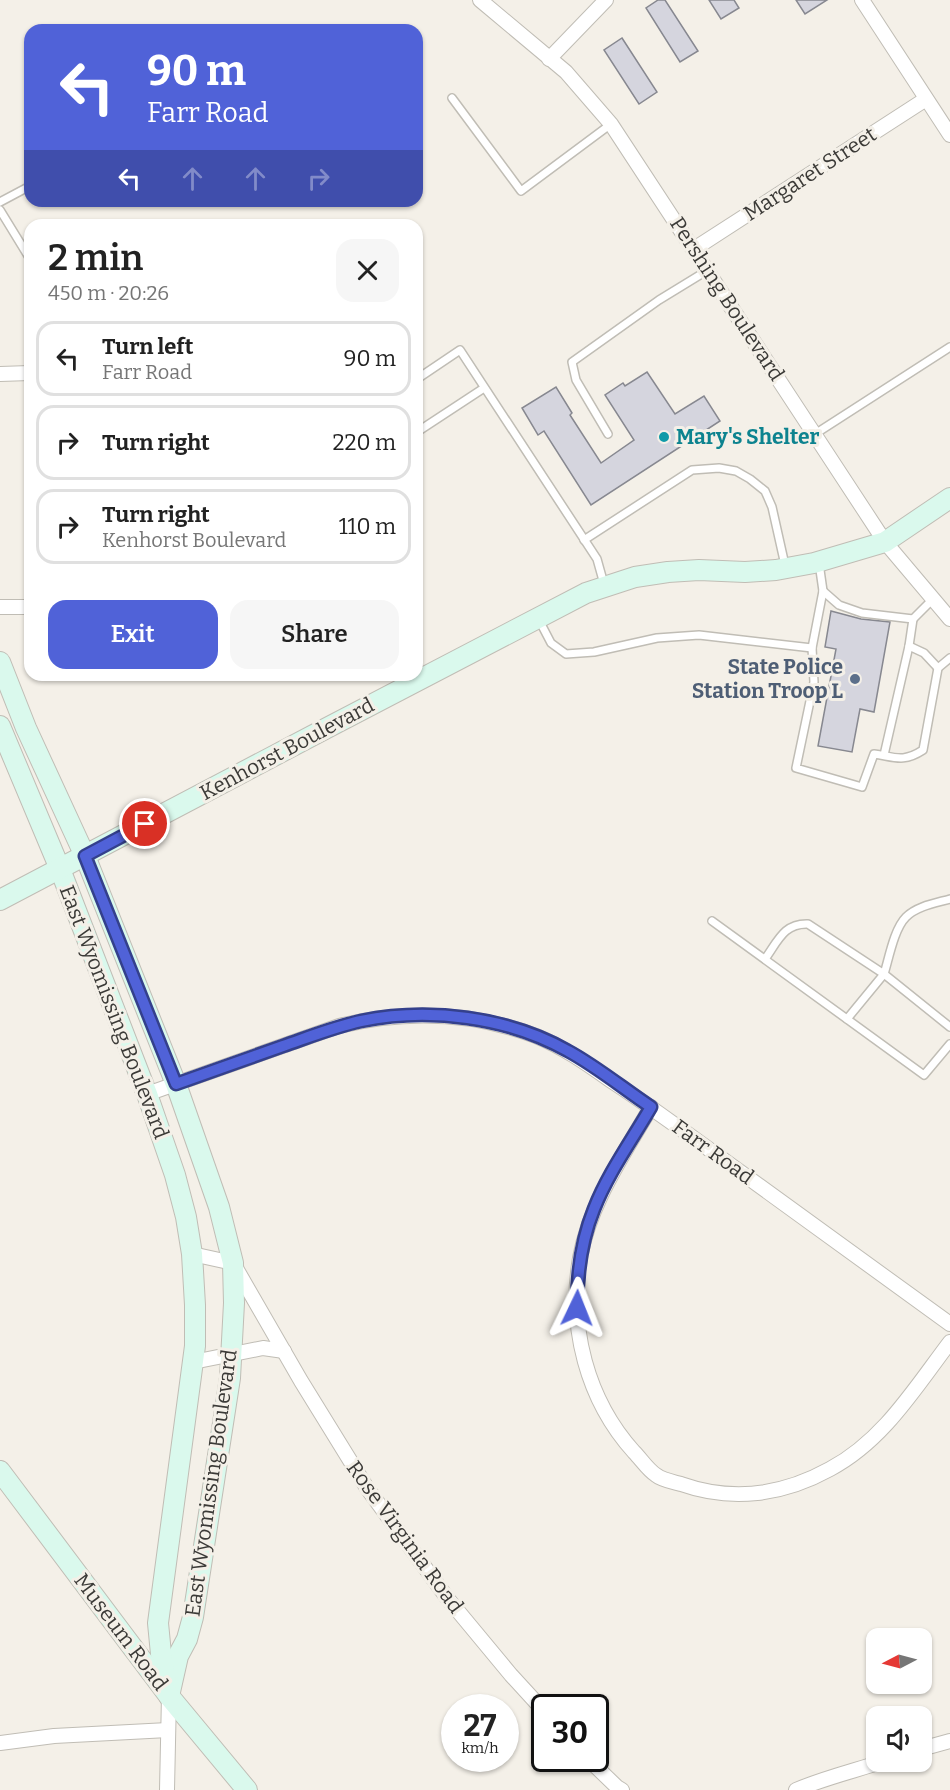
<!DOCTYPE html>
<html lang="en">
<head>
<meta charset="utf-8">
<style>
  body { margin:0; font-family:Bitter,serif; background:#f6f6f6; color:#222; height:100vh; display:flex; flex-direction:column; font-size:22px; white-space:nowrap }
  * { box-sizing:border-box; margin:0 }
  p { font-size:20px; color:#767676 }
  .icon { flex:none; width:33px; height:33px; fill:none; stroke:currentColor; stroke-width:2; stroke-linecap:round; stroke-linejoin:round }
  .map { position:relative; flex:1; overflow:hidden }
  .drawer { position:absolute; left:24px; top:219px; width:399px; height:462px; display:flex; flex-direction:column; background:#fff; border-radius:18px; box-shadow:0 2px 4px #0004 }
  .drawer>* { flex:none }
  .hud { position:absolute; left:24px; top:24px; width:399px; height:183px; border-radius:18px; box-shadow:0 2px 4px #0004; background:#5062d8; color:#fff; overflow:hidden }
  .needle { width:39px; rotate:264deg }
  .tools { position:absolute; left:866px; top:1628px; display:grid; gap:12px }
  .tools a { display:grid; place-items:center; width:66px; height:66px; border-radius:12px; background:#fff; box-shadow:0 2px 4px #0004; font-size:30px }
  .speed { position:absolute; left:441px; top:1694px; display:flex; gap:12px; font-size:30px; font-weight:700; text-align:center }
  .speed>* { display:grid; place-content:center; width:78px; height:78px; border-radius:50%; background:#fff; box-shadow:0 2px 4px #0004; line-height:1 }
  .speed small { font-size:15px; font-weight:400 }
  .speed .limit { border:3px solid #111; border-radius:9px; background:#fff; color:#111 }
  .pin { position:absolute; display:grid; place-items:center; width:51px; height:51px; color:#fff; margin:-26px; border:3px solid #fff; border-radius:50%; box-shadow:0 2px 6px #0007 }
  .me { position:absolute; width:66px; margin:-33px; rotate:2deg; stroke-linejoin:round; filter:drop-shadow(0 0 4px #0008) }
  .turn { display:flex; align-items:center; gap:21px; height:126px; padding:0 24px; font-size:27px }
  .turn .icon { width:78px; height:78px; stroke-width:2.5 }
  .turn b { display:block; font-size:42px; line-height:51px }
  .lanes { display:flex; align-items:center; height:57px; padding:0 24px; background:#0003; justify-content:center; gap:30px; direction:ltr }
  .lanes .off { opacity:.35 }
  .round { display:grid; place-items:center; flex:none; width:63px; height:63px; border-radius:18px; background:#f6f6f6 }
  .overview { display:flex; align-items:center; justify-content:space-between; height:102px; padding:0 24px }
  h1 { font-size:36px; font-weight:600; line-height:45px }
  .action { display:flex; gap:12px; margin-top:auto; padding:12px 24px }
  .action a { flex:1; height:69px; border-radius:18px; background:#5062d8; color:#fff; font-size:24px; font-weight:600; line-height:69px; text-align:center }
  .action a+a { background:#f6f6f6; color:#222 }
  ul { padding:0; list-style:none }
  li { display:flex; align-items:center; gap:18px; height:75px; margin:0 12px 9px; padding:0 12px; border:3px solid #e0e0e0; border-radius:18px }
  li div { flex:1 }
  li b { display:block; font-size:22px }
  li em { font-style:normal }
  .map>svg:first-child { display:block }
  .building { fill:#d5d5de; stroke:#878890; stroke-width:1.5 }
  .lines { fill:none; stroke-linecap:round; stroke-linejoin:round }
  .lane-casing { stroke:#c0bdb5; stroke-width:10 }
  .street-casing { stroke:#c0bdb5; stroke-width:16 }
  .secondary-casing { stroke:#c0bdb5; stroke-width:22 }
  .lane { stroke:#fff; stroke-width:7 }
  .street { stroke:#fff; stroke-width:14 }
  .secondary { stroke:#daf9ed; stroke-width:20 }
  .route-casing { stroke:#34408c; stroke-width:15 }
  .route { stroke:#5062d8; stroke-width:10 }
  .culture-dot { fill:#0f9aa8; stroke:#f4f0e8; stroke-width:2 }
  .service-dot { fill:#5c6f8a; stroke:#f4f0e8; stroke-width:2 }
  .labels { text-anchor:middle; stroke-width:6; stroke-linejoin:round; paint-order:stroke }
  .street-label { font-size:21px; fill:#3b3a37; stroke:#f4f0e8 }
  .culture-label { font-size:21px; font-weight:bold; fill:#0d838f; stroke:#f4f0e8; text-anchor:start }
  .service-label { font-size:21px; font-weight:bold; fill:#4e5e75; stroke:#f4f0e8; text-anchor:end }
</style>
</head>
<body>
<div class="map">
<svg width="950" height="1790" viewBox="0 0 950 1790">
  <rect width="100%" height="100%" fill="#f4f0e8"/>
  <g class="building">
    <polygon points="658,0 665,0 698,51 680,62 646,8"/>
    <polygon points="709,0 734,0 739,8 721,19"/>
    <polygon points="796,0 827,0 805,14"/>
    <polygon points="622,38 657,92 639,104 604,50"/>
    <polygon points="647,372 675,414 704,396 720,421 591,505 544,431 538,435 522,408 556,387 572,413 570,415 601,463 634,440 605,395 623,383 625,386"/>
    <polygon points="831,611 861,619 890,622 874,712 860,709 852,752 818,746 836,649 825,647"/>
  </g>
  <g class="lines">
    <defs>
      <g id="lane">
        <polyline points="452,98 521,191 611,124"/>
        <polyline points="0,202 30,186"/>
        <polyline points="0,210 30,259"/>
        <polyline points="417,379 460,350 597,559 604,584"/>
        <polyline points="417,432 484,388"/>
        <polyline points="608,434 576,380 572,362 659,300 708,270"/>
        <polyline points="815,434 950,347"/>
        <polyline points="584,540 692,470 719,468 736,471 750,479 765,491 772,507 785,565"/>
        <path d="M819 563 823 591 812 648 814 682 796 768 862 787 874 754C895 757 903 763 923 750L938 668 950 658"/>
        <polyline points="823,591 839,605 862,613 913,619 933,599"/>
        <polyline points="539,620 551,643 566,654 594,652 657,638 699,635 812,648"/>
        <polyline points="909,646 924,653 938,668"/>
        <polyline points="884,755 909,646 913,619"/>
        <path d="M950 899C936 903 917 906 906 917 894 929 889 958 884 974L950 1027"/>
        <polyline points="712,921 924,1075 950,1044"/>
        <path d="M765 959C778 941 784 923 808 924L884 974 847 1019"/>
      </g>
      <g id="street">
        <polyline points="480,0 566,72 611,124 885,542 950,619"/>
        <polyline points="862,0 950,135"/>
        <polyline points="549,59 606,0"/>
        <polyline points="694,249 926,99"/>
        <polyline points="0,374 30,373"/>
        <polyline points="0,607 30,607"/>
        <path d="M147 1094 339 1026C405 1010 472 1012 536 1036 563 1047 586 1063 610 1080 638 1098 665 1118 692 1137 778 1199 864 1261 950 1324"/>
        <path d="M651 1107C623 1156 590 1202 580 1258 568 1327 587 1400 634 1452 641 1459 648 1470 656 1475 662 1480 674 1482 681 1484 732 1502 783 1495 830 1469 883 1441 915 1388 950 1342"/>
        <polyline points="192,1254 233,1263 301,1381 367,1488 448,1599 511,1675 544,1711"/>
        <polyline points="193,1362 263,1348 284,1351"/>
        <polyline points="0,1743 54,1736 168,1730"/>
        <polyline points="921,1749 950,1741"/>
        <polyline points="587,1758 617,1787 622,1790"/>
        <polyline points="167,1790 169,1696"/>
        <path d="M796 1790C824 1778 854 1771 884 1761"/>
      </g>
      <g id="secondary">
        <polyline points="0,662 26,728 85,856 176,1084 219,1207 233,1263 234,1303 230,1378 193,1617 187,1639 178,1656 169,1696"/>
        <polyline points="0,726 60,869 147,1094 175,1175 186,1217 192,1254 195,1305 195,1346 158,1623 161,1654 167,1687"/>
        <polyline points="0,900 323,730 586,593 635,577 668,572 699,570 745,572 776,570 814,563 885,542 950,498"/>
        <polyline points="0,1471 169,1696 247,1790"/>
      </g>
    </defs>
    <use href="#lane" class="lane-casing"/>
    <use href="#street" class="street-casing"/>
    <use href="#secondary" class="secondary-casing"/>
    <use href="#lane" class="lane"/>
    <use href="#street" class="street"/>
    <use href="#secondary" class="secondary"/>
  </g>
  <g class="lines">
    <defs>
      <path id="route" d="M145 824 85 856 176 1084C212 1071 247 1059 283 1046 309 1037 334 1027 361 1021 429 1007 508 1017 568 1051 596 1066 624 1089 651 1107 632 1140 608 1173 594 1209 581 1241 577 1274 577 1308"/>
    </defs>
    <use href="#route" class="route-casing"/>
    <use href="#route" class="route"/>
  </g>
  <circle class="culture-dot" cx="664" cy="437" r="6"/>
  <circle class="service-dot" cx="855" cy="679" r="6"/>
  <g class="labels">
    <g class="street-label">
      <text transform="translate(810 174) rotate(-33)" y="7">Margaret Street</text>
      <text transform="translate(727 299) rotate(57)" y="7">Pershing Boulevard</text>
      <text transform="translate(287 749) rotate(-28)" y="7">Kenhorst Boulevard</text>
      <text transform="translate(114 1012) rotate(69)" y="7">East Wyomissing Boulevard</text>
      <text transform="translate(713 1152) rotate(36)" y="7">Farr Road</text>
      <text transform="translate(211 1483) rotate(-82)" y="7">East Wyomissing Boulevard</text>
      <text transform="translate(405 1537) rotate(54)" y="7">Rose Virginia Road</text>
      <text transform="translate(121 1632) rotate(53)" y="7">Museum Road</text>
    </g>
    <g class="culture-label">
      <text x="676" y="444">Mary's Shelter</text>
    </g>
    <g class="service-label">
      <text x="843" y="674">State Police<tspan x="843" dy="24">Station Troop L</tspan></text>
    </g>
  </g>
</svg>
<div class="tools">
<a><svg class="needle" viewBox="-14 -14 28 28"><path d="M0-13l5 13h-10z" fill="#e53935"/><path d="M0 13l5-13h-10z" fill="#767676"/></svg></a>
<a><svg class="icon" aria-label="sound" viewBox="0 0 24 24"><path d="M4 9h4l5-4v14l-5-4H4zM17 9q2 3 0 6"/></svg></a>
</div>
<div class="speed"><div>27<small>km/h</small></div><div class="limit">30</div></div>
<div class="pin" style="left:145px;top:824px;background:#d93025"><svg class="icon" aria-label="arrive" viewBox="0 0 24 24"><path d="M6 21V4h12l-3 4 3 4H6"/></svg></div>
<svg class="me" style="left:577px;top:1308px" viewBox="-20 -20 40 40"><path d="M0-17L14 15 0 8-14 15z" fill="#5062d8" stroke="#fff" stroke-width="4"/></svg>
<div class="hud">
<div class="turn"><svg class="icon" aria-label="left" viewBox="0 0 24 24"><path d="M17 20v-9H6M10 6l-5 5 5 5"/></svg><div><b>90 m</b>Farr Road</div></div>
<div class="lanes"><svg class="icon" aria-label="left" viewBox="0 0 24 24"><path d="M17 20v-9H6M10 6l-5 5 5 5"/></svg><svg class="icon off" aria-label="ahead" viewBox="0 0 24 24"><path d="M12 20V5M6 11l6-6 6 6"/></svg><svg class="icon off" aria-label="ahead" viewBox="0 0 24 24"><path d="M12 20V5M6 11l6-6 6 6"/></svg><svg class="icon off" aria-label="right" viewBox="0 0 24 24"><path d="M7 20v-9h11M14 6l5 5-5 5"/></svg></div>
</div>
<section class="drawer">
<div class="overview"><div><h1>2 min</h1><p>450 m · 20:26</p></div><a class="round"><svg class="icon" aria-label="close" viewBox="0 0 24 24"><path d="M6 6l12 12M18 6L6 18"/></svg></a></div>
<ul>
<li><svg class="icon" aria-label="left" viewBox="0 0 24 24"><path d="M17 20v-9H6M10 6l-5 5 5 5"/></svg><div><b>Turn left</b><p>Farr Road</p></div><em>90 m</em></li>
<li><svg class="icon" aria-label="right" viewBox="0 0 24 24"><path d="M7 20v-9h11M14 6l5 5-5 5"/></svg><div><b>Turn right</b></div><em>220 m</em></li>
<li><svg class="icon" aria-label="right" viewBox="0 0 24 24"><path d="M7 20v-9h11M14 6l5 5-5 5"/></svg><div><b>Turn right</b><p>Kenhorst Boulevard</p></div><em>110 m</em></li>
</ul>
<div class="action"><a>Exit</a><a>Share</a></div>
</section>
</div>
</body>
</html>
